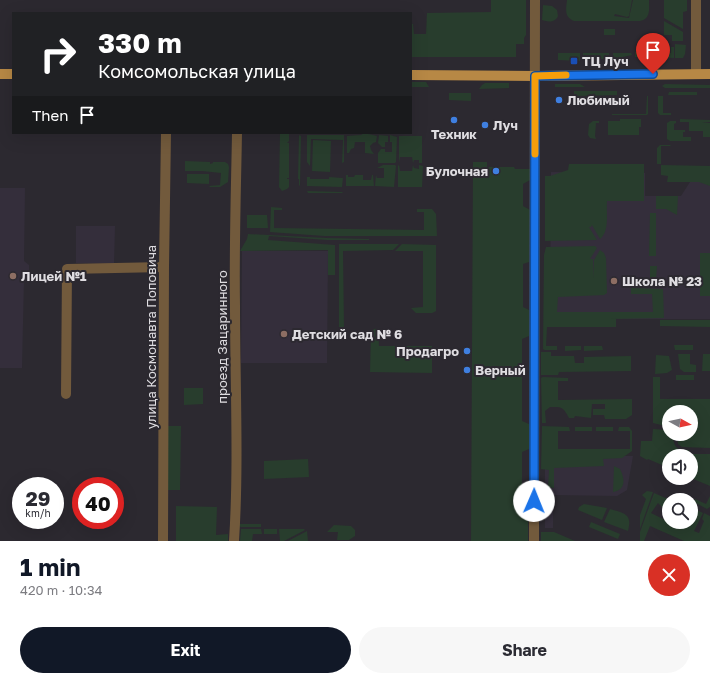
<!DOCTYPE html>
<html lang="en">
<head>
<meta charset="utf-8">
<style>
  body { margin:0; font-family:"Golos Text",sans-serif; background:#f7f7f7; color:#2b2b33; height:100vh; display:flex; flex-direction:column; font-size:15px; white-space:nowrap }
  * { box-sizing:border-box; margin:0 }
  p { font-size:13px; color:#7c7c81 }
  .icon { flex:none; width:22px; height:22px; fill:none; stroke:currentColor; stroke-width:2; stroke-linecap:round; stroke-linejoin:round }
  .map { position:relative; height:541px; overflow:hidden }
  .details { display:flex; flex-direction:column; background:#fff; flex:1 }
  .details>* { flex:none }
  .hud { position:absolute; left:12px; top:12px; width:400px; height:122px; border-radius:0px; box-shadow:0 4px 16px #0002; background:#202124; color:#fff; overflow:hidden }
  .needle { width:26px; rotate:98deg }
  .tools { position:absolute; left:662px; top:405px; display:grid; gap:8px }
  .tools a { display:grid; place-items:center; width:36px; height:36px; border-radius:50%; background:#fff; box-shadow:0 4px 16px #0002; font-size:20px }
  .speed { position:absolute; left:12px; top:477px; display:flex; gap:8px; font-size:20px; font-weight:700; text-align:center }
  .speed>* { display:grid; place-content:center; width:52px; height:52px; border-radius:50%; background:#fff; box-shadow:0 4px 16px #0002; line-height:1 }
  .speed small { font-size:10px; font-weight:400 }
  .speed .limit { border:6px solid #d22; background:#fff; color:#111 }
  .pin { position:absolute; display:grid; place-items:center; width:34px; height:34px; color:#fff; margin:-41px -17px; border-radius:50% 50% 50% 0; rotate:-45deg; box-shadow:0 0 4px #0007 }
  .pin .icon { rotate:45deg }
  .me { position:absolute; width:44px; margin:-22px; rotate:1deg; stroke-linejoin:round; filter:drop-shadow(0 0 3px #0008) }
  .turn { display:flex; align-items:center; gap:14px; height:84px; padding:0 20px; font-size:18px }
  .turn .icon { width:52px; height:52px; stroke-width:2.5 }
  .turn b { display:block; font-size:28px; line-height:34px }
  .then { display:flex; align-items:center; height:38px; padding:0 20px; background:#0003; gap:8px; font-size:15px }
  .round { display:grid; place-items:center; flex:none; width:42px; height:42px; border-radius:21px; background:#f7f7f7 }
  .summary { display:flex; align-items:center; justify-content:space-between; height:68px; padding:0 20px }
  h1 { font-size:24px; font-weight:700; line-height:30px; color:#111827 }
  .primary-button { display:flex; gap:8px; margin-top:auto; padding:8px 20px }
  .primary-button a { flex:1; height:46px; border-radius:24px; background:#111827; color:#fff; font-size:16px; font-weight:700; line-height:46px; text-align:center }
  .primary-button a+a { background:#f7f7f7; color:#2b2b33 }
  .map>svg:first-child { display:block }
  .built { fill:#342e3b }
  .green { fill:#283d2d }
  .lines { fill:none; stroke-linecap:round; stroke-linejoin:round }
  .minor { stroke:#725a3c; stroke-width:10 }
  .major { stroke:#b78845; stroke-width:10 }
  .route-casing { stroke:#114b97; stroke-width:10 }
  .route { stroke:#1a73e8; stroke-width:7 }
  .slow { stroke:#f59e0b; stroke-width:7 }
  .transit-dot { fill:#1a4fb4; stroke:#2c2930; stroke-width:1.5 }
  .shop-dot { fill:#3f7fe0; stroke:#2c2930; stroke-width:1.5 }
  .education-dot { fill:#8d6e63; stroke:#2c2930; stroke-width:1.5 }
  .labels { text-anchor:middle; stroke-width:4; stroke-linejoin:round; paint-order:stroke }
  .poi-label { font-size:13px; font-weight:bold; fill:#dfdde1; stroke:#2c2930; text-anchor:start }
  .street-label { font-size:13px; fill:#dfdde1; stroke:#2c2930 }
</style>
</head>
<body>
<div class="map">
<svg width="710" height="541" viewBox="0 0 710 541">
  <rect width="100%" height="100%" fill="#2c2930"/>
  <g class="built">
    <polygon points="551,172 645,173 645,196 681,196 690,182 710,181 710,319 550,319"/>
    <polygon points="0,188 25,188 24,261 29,265 29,273 24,279 22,368 0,368"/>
    <polygon points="76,226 115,226 114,264 76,263"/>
    <polygon points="242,251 328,251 327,363 241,363"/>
    <polygon points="545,456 633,456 627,490 617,496 553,495 553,528 545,528"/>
  </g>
  <g class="green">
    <polygon points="491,0 526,0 526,35 524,38 524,44 516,44 516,57 411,57 411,24 413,24 414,34 426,34 427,13 491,12"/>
    <path d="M567 0H632L629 16 627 17 615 14 614 16 629 18 633 0H649C649 9 651 19 640 21H574C564 17 566 9 567 0Z"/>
    <polygon points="664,0 687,0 687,11 683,12 683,29 664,18"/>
    <path d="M543 5 552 6 557 10 558 16C555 23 548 22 542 20Z"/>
    <polygon points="664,21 683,32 683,41 672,41 672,35 664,35"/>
    <rect x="604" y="29" width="11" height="6"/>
    <polygon points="675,44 686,45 685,54 683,58 675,58"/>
    <polygon points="671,47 674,47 674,58 635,57 635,52 671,53"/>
    <polygon points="558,53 580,53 580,61 558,60"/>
    <rect x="583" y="53" width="26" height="6"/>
    <polygon points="613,53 631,53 632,55 613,59"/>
    <polygon points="411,82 426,82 429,87 411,87"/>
    <polygon points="485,83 509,83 509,88 479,89 482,85"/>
    <polygon points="555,84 580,84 585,87 555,87"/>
    <polygon points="665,84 710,85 710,88 665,88 662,86"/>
    <polygon points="574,91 617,91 617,95 574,96"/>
    <polygon points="669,92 697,92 697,95 668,95"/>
    <polygon points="449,93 471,93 471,101 449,100"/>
    <polygon points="647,96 648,96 648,114 647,115 612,115 612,114 646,114"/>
    <polygon points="658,96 663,96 663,113 671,113 671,115 660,115 658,113"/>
    <polygon points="620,119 641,119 641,127 639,127 639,135 608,135 608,121 638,121 620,121"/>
    <polygon points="680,119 710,120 710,122 702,123 710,123 710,137 703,137 703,131 689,131 689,122 680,122"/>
    <polygon points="593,121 599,121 599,123 596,123 595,136 596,139 590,138 588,135 589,124"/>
    <polygon points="670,121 676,121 676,123 674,124 674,130 685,130 685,132 683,132 683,137 691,137 691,141 670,141 667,139 667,123"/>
    <polygon points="280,133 289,133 289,141 287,143 289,143 289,178 287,178 287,179 289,179 289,187 287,189 282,191 279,187"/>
    <polygon points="364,133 377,136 376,142 373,143 370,146 371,150 374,154 365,153 365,142 355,142 354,148 351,149 349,153 347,153 347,136 361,135"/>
    <polygon points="299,135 301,136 300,185 299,186 299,179 298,179"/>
    <polygon points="307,135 344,135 344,162 342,163 343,140 311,139 310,166 307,162"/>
    <polygon points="379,135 388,136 388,142 385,142 385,147 382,147 378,143"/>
    <polygon points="390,135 397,137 396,162 395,163 378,163 378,153 381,149 385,149 385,152 392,152 392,142 390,142"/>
    <polygon points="399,136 422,136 422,163 419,163 419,160 414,160 413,163 412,157 400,157 399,163"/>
    <polygon points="313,140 331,141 330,172 312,171"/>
    <polygon points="660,145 671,145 670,146 661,146 661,164 657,164 657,148"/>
    <polygon points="185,161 210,162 210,164 213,163 213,162 225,162 228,164 229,167 228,182 220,187 210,187 209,186 220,185 221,173 202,171 185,171"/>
    <polygon points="473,162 487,162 487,167 514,167 515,169 530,169 530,180 523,184 523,206 530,210 529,262 523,264 523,307 529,310 529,336 522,339 522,421 529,424 529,449 522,452 522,492 528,493 528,541 471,541"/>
    <path d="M569 164H644V201H607C606 213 610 231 600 239L592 225 591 227H589L597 240 545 241V176H550L568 170Z"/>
    <polygon points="383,165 395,165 396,166 394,187 375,186 376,175 377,178 384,178 384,168 377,168"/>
    <polygon points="399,165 400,171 412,171 413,165 414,168 419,169 419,165 423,166 422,187 398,187 398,166"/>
    <polygon points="661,165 710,166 710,186 699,182 667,182 668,176 661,175"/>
    <polygon points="187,174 209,174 209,184 187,183"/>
    <polygon points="346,175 348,175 348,177 354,177 355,175 363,175 363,180 371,180 372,175 373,175 374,186 346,186"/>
    <polygon points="307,177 310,177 310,179 329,179 329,177 342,178 343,178 342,187 307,186"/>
    <polygon points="307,191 342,192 343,193 308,193"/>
    <polygon points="656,196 678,196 677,215 666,209 656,209"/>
    <polygon points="271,207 282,208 282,210 274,210 274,228 424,230 424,212 417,212 417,209 432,209 436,214 437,236 324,236 270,232"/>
    <polygon points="650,213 656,213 656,256 649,256"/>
    <polygon points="247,215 267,215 268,228 247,228"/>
    <polygon points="248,234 327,238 369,239 369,240 327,240 269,236 268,240 335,245 335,275 328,275 328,250 240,251 247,239"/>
    <polygon points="339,244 399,244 393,250 343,251 344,327 339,327"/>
    <polygon points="402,244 436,245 436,311 432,313 416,313 411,308 423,307 423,251 395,251"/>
    <polygon points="595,246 597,248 590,259 593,259 593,278 594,260 600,250 604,253 606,258 607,293 604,295 558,297 557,312 653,312 652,294 631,294 631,288 663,289 664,318 611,319 616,319 616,327 547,327 546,346 557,346 557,350 545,350 543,349 544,255 546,247"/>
    <rect x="700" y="253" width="10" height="43"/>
    <polygon points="650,266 657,266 656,279 650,279"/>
    <polygon points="660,320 710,320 710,327 660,326"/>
    <polygon points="378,328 379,346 432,346 432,373 370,372 371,332 374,329"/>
    <polygon points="674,345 693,345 693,350 675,350"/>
    <polygon points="565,346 581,346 581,350 565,351"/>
    <polygon points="584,346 602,346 603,350 584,351"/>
    <polygon points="541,352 551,352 551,356 574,356 575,363 584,363 584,357 631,356 631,371 559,372 558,375 541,375"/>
    <polygon points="678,354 690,354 690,364 696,365 696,372 684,372 680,369"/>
    <polygon points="703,354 710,354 710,371 702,371"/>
    <polygon points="656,355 669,356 672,370 667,373 655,374"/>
    <rect x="676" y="375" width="18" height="5"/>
    <path d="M543 377 568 378V381H558V400L632 399V415L626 419H605L604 415H593V409H605V404H592L591 418 575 416 574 418H569C563 407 563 407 550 407L545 411 546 423H542L541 378Z"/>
    <polygon points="653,377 660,377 660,399 710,399 710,448 682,447 678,444 677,434 691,434 691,412 669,412 669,426 661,425 653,423"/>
    <polygon points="184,388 203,388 203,404 184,405"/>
    <polygon points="167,426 181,426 180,490 167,490"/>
    <polygon points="542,426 569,427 570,431 558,431 558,449 630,449 630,431 618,431 619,427 629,427 632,431 632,451 622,458 603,459 604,466 554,468 554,488 548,487 549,470 541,469"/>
    <rect x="575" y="427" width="17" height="4"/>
    <rect x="596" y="427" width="17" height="4"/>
    <path d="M653 429 669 430V434H673C673 445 676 452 689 450V454H710V486L691 478V456H669V468L648 459 647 460 640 456 641 441H652Z"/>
    <polygon points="308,459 309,477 264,479 264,461"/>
    <path d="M614 466 620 469C625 479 626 490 613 492Z"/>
    <polygon points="647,491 653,492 640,529 640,515 646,499 642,495"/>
    <polygon points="654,493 668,499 664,509 658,503 651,513 669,522 691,522 691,507 703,513 694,531 699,533 704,521 702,519 704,513 710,516 710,541 684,541 650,526 644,541 640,541 640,532"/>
    <polygon points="710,496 710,507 707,509 694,502 695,499 706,504"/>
    <polygon points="584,504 607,508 602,520 578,510 579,507"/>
    <polygon points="176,506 217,507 216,535 228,534 228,541 176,541"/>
    <path d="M610 509C624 513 633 514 628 531L604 522Z"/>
    <polygon points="591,522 620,534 618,539 589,527"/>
    <polygon points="239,524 261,524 261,527 241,527 236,525"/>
    <polygon points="334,525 351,526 355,530 355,536 349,540 337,540 338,532 327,532"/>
    <polygon points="241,529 261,529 262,534 253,534 252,541 240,541"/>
    <rect x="264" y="529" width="13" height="5"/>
    <polygon points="279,529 304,529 305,530 284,541 280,541"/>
    <polygon points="307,531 308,541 288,541"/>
    <polygon points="541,532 554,532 575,541 541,541"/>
  </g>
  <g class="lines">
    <g class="minor">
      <polyline points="696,74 696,0"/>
      <polyline points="66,394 67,269 164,267"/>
      <polyline points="163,541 164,267 166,133"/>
      <path d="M234 541C239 464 235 383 235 305 234 248 236 190 237 133"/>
      <polyline points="534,541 535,0"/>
    </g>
    <g class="major">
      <polyline points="0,74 13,74"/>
      <polyline points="411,75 535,76 710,74"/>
    </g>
  </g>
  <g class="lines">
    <defs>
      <polyline id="route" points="534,501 535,76 653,74"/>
    </defs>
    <use href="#route" class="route-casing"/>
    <use href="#route" class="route"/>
    <polyline class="slow" points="535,154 535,76 566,75"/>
  </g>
  <rect class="transit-dot" x="570" y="57" width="8" height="8" rx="2"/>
  <g class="shop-dot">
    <circle cx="559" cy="100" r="4"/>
    <circle cx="454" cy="120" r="4"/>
    <circle cx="485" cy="125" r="4"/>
    <circle cx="496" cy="171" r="4"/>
    <circle cx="467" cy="351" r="4"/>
    <circle cx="467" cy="370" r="4"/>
  </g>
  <g class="education-dot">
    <circle cx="13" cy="276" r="4"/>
    <circle cx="614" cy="281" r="4"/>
    <circle cx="284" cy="334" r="4"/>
  </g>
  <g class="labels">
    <g class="poi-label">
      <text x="582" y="66">ТЦ Луч</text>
      <text x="567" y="105">Любимый</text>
      <text x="493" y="130">Луч</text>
      <text x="454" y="139" text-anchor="middle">Техник</text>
      <text x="488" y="176" text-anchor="end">Булочная</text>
      <text x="21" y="281">Лицей №1</text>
      <text x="622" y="286">Школа № 23</text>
      <text x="292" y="339">Детский сад № 6</text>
      <text x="459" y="356" text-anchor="end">Продагро</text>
      <text x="475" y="375">Верный</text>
    </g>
    <g class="street-label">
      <text transform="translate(151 337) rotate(-90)" y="5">улица Космонавта Поповича</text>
      <text transform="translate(222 337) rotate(-90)" y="5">проезд Зацаринного</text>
    </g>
  </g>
</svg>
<div class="tools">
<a><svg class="needle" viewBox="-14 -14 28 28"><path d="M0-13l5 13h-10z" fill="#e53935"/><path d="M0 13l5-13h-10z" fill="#7c7c81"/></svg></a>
<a><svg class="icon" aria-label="sound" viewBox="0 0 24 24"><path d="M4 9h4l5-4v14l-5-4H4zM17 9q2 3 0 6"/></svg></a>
<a><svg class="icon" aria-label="search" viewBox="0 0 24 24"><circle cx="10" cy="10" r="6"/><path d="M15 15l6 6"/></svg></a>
</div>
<div class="speed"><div>29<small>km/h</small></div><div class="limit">40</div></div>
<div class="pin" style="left:653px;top:74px;background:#d93025"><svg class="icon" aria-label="arrive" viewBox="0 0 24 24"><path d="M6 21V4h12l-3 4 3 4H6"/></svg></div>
<svg class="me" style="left:534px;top:501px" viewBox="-20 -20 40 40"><circle r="19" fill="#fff"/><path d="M0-13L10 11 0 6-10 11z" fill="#1a73e8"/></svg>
<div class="hud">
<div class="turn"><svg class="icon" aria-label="right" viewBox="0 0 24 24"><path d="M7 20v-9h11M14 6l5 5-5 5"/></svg><div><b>330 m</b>Комсомольская улица</div></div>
<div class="then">Then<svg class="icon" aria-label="arrive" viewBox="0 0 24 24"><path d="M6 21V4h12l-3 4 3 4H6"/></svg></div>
</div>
</div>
<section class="details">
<div class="summary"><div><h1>1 min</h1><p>420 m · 10:34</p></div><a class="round" style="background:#d93025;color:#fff"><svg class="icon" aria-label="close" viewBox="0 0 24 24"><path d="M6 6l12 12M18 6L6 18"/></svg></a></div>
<div class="primary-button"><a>Exit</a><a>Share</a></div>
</section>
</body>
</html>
